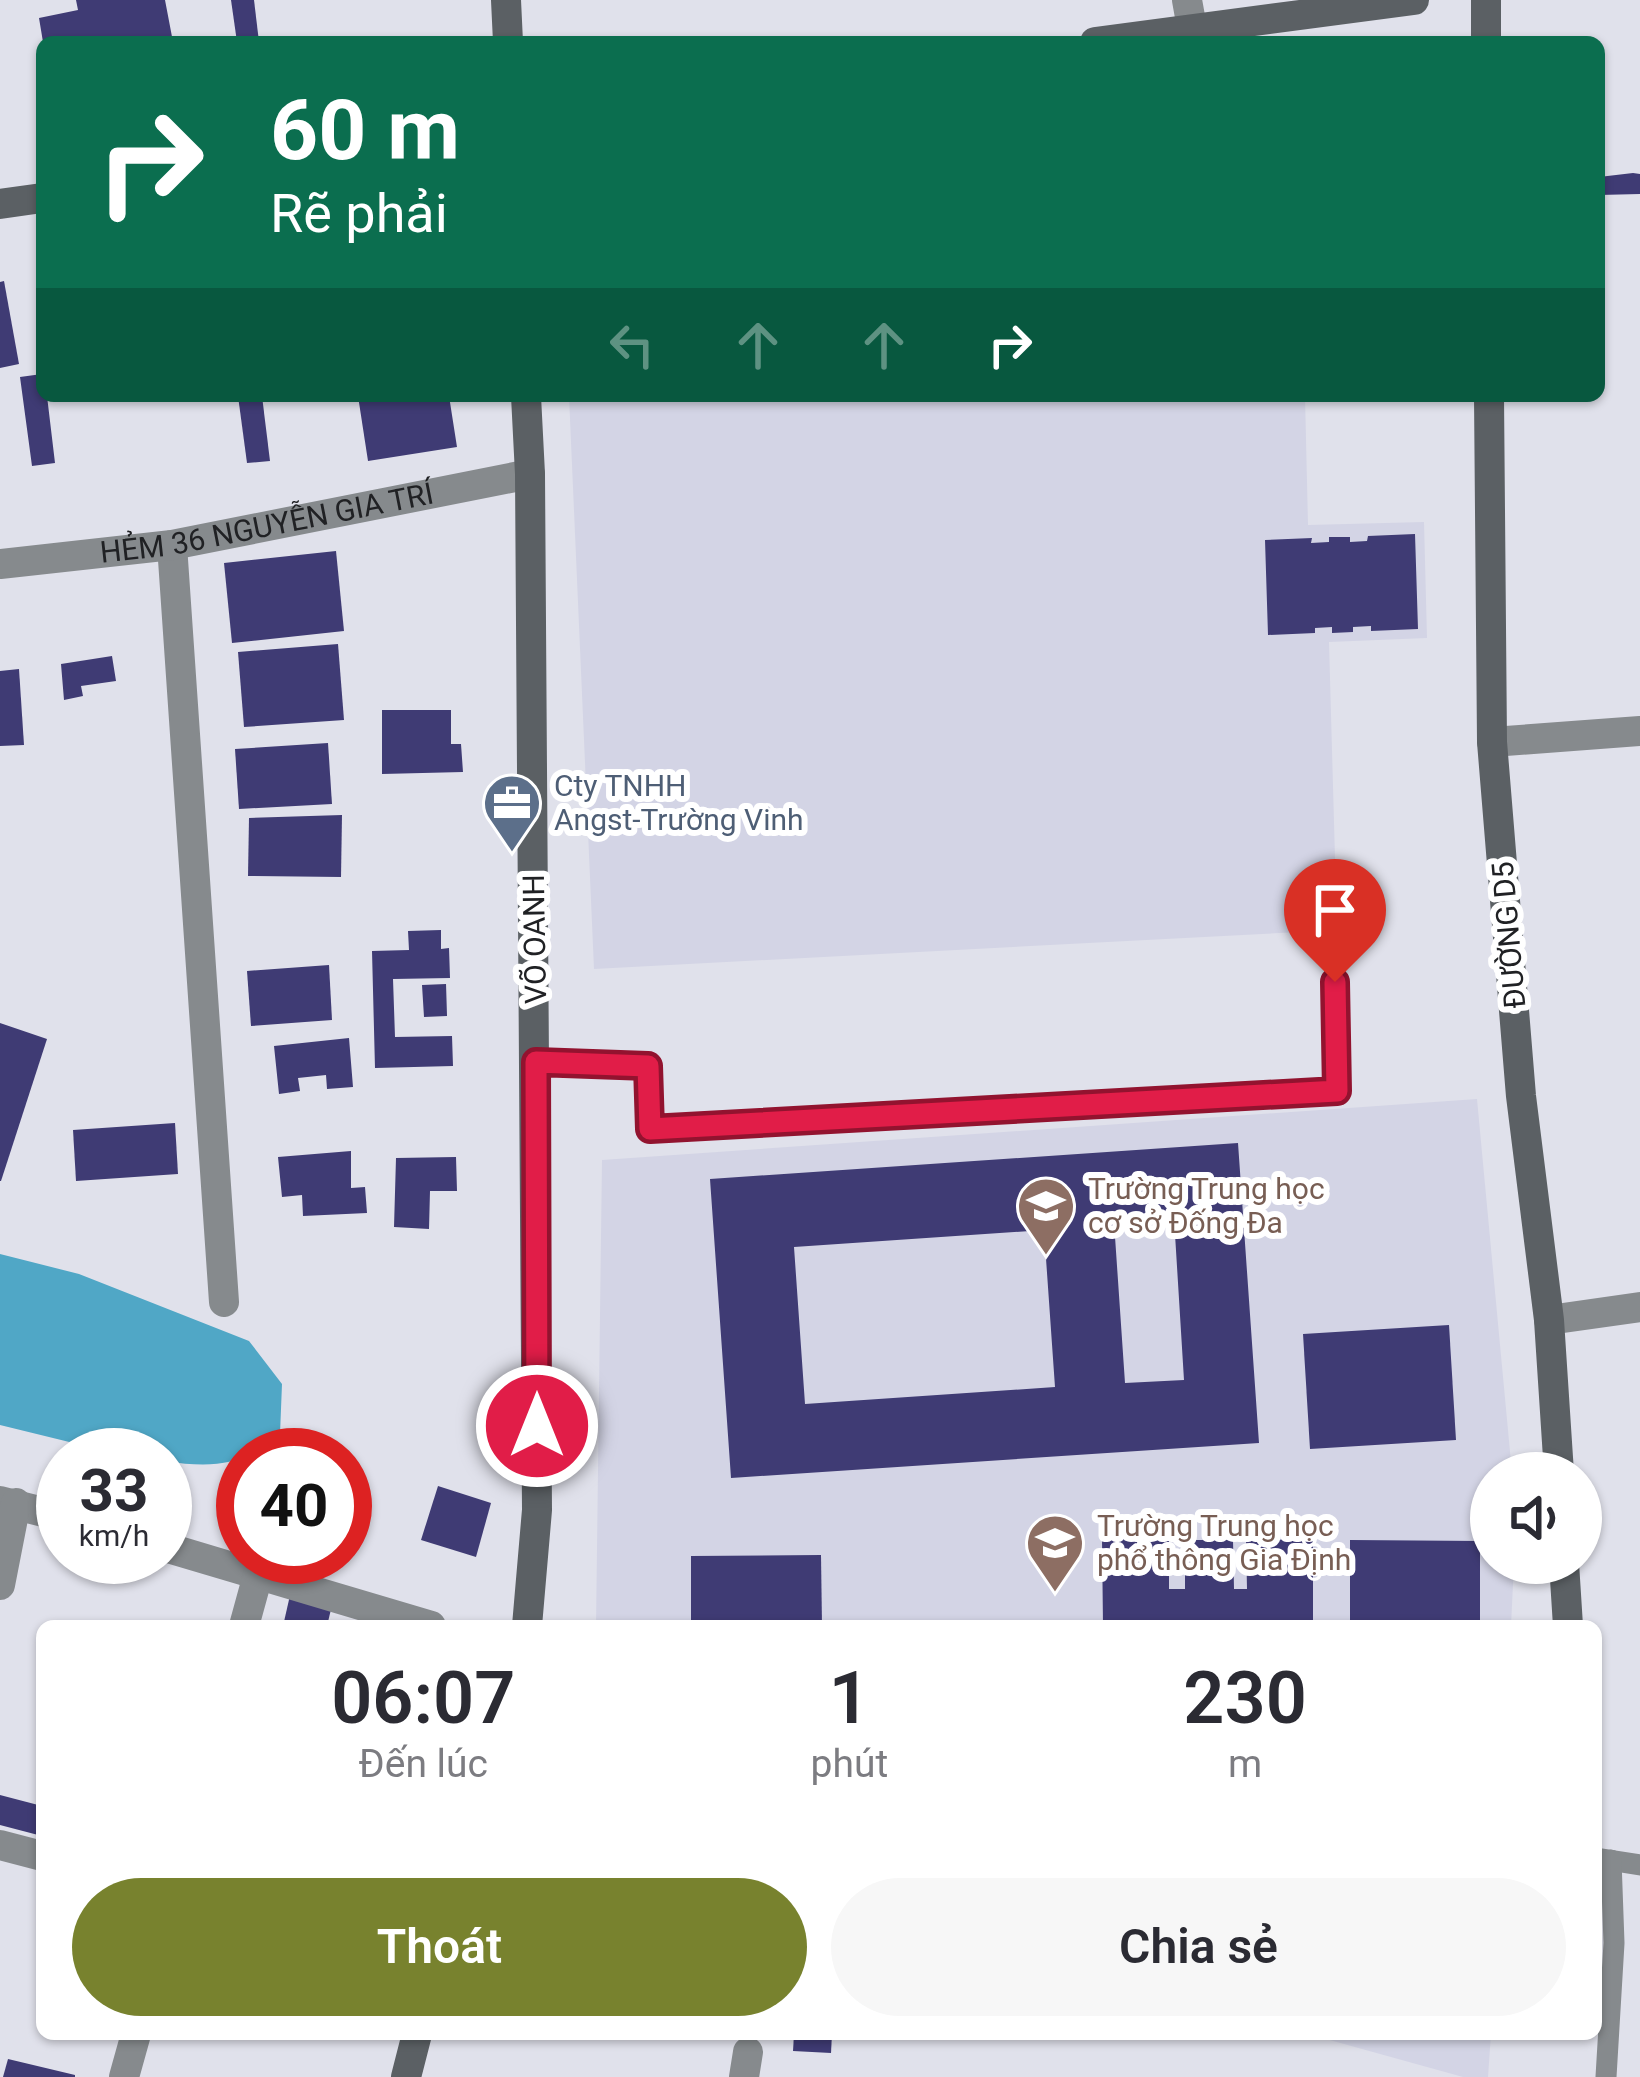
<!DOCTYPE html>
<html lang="vi">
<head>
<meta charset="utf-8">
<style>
  body { margin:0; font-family:Roboto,sans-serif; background:#f7f7f7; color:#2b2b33; height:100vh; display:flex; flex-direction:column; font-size:45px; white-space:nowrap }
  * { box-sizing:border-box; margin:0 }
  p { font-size:39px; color:#7c7c81 }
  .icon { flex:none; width:66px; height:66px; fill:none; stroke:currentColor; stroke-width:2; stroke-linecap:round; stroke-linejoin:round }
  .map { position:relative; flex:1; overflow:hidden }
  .drawer { position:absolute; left:36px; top:1620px; width:1566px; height:420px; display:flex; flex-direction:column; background:#fff; border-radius:18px; box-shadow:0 3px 9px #0004 }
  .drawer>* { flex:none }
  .banner { position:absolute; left:36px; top:36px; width:1569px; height:366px; border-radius:18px; box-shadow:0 3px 9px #0004; background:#0b6e4f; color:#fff; overflow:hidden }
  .controls { position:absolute; left:1470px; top:1452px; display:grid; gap:24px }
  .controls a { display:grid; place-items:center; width:132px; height:132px; border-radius:50%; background:#fff; box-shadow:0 3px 9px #0004; font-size:60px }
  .speed { position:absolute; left:36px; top:1428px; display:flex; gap:24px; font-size:60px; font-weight:700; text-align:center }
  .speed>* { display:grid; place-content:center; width:156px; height:156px; border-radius:50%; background:#fff; box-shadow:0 3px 9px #0004; line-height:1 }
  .speed small { font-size:30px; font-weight:400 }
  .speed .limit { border:18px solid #d22; background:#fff; color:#111 }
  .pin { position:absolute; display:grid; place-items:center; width:102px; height:102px; color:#fff; margin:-123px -51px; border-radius:50% 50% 50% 0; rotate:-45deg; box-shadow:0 0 12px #0007 }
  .pin .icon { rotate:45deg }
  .me { position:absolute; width:132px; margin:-66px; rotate:0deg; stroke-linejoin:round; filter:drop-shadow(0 0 9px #0008) }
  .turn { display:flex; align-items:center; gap:42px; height:252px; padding:0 36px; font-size:54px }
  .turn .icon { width:156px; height:156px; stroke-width:2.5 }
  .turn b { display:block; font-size:84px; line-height:102px }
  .lanes { display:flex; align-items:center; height:114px; padding:0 36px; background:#0003; justify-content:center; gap:60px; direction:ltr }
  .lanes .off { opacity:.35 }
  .eta { display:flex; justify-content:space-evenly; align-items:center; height:204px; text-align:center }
  .eta b { font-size:72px; font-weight:600; line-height:84px }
  .primary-button { display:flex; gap:24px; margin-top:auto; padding:24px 36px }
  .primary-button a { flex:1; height:138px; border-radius:72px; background:#78822e; color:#fff; font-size:48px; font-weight:600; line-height:138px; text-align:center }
  .primary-button a+a { background:#f7f7f7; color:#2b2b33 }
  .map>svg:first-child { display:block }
  .built { fill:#d3d4e5 }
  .water { fill:#50a7c6 }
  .building { fill:#3f3b74; fill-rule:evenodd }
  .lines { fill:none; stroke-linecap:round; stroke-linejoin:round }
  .lane { stroke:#868a8d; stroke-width:21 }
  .street { stroke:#868a8d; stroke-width:30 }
  .secondary { stroke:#5b6064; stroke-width:30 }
  .route-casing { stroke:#92132f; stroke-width:30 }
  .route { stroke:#e11d48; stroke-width:21 }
  .labels { text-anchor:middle; stroke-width:12; stroke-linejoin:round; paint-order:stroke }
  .street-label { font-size:30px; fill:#202124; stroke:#fff }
  .service-label { font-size:30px; fill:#4e5e75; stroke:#fff; text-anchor:start }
  .education-label { font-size:30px; fill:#785e54; stroke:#fff; text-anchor:start }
</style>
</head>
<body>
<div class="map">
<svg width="1640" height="2077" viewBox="0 0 1640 2077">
  <rect width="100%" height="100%" fill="#e0e1eb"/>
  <g class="built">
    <polygon points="569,396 1305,396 1308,525 1424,522 1427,638 1329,642 1337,930 594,969"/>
    <polygon points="1477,1099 1512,1473 1491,1473 1491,1563 1514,1563 1511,1626 596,1626 602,1160"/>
    <polygon points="1308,2034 1491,2034 1488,2077 1463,2077"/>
  </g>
  <path class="water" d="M0 1254 79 1274 249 1341 282 1384 280 1434C243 1465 215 1469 165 1461V1455L106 1451 0 1425Z"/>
  <g class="building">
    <polygon points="76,0 165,0 173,42 43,42 39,18 78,10"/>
    <polygon points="231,0 254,0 259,42 237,42"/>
    <polygon points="1633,173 1640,174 1640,194 1599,195 1599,177"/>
    <polygon points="4,281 19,364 0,368 0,282"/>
    <polygon points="42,374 42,396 47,396 55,463 32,466 20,377"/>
    <polygon points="238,396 262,396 270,461 247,463"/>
    <polygon points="358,396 449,396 457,447 368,461"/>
    <polygon points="1415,534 1418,629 1371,631 1371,626 1353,627 1353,632 1332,633 1332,627 1315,628 1315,633 1268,635 1265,540 1312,538 1311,543 1329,542 1329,537 1350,537 1350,542 1367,541 1368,536"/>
    <polygon points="336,551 344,631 232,643 224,563"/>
    <polygon points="338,644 344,720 244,727 238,652"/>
    <polygon points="112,656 116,681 81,686 83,696 64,700 61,664"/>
    <polygon points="19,669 24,745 0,746 0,671"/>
    <polygon points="382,710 451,710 451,744 461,744 463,772 382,774"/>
    <polygon points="328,743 332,804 239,809 235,749"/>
    <polygon points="342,815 341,877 248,876 249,818"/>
    <polygon points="441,930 441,949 449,948 450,978 393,979 395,1037 452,1036 453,1066 375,1068 372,951 409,950 408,931"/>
    <polygon points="329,965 332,1020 251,1026 247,971"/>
    <polygon points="446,984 447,1016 424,1017 422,985"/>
    <polygon points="0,1023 47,1039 1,1181 0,1181"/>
    <polygon points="349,1038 353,1087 327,1089 326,1075 298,1078 300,1091 279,1094 274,1046"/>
    <polygon points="175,1123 178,1174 76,1181 73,1130"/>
    <path d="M1238 1143 1259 1443 731 1478 710 1179ZM1174 1218 1184 1380 1125 1383 1114 1222ZM1044 1230 1055 1387 805 1404 794 1247Z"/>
    <polygon points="351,1151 351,1188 365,1187 367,1213 303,1216 302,1195 282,1197 278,1157"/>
    <polygon points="456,1157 457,1191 430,1191 429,1229 394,1227 396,1158"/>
    <polygon points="1449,1325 1456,1440 1310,1449 1303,1334"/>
    <polygon points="438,1486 491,1503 476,1557 421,1540"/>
    <polygon points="1169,1538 1169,1589 1185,1589 1185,1540 1233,1540 1234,1589 1247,1589 1246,1540 1313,1539 1313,1626 1103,1626 1102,1539"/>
    <polygon points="1350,1540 1480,1541 1480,1626 1350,1626"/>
    <polygon points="821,1555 822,1626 691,1626 691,1556"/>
    <polygon points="291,1591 333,1601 327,1626 283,1626"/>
    <polygon points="0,1795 42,1806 42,1836 0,1825"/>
    <polygon points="794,2034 832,2034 831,2053 793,2051"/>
    <polygon points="8,2059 75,2075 75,2077 3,2077"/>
  </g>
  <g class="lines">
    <g class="lane">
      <polyline points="536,1062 648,1066 650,1129 1337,1091 1335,982"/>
      <polyline points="1596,1858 1640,1865"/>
      <polyline points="1606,2077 1614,1943 1611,1860"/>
    </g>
    <g class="street">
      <polyline points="1187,0 1192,28"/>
      <polyline points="172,545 224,1302"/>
      <path id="s1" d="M0 564 172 545 530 474"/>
      <polyline points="1492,742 1640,731"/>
      <polyline points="1549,1320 1640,1307"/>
      <polyline points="0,1501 63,1517"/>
      <polyline points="165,1547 431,1626"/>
      <polyline points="0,1585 16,1503"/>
      <polyline points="244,1626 258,1575"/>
      <polyline points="0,1845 42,1856"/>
      <polyline points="124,2077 136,2034"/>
      <polyline points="744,2077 748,2052"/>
    </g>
    <g class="secondary">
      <polyline points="506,0 508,42"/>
      <polyline points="1486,0 1486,42"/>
      <polyline points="1095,42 1414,0"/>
      <polyline points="0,204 42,198"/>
      <polyline points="526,396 530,474 537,1510 527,1626"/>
      <polyline points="1489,396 1492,742 1521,1096 1549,1320 1559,1473"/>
      <polyline points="1564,1563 1568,1626"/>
      <polyline points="406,2077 417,2034"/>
    </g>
  </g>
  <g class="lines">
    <defs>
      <polyline id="route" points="537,1426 536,1062 648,1066 650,1129 1337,1091 1335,982"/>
    </defs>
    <use href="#route" class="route-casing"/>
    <use href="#route" class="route"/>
  </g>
  <defs>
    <symbol id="office-pin" viewBox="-11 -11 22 30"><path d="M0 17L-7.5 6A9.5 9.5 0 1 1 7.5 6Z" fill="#5c6f8a" stroke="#fff"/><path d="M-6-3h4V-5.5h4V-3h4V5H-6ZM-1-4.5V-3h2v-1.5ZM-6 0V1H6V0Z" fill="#fff"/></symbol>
    <symbol id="school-pin" viewBox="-11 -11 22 30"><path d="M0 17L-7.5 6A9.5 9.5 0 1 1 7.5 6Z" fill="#8d6e63" stroke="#fff"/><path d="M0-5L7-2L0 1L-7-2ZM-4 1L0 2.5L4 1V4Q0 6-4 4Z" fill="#fff"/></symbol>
  </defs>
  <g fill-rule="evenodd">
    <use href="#office-pin" x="479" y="770" width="66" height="90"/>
    <use href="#school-pin" x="1013" y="1173" width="66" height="90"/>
    <use href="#school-pin" x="1022" y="1510" width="66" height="90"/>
  </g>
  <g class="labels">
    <g class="street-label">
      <text dy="10" stroke="none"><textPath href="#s1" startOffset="270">HẺM 36 NGUYỄN GIA TRÍ</textPath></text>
      <text transform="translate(1509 935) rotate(-95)" y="10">ĐƯỜNG D5</text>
      <text transform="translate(535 939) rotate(-91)" y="10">VÕ OANH</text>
    </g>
    <g class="service-label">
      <text x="554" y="796">Cty TNHH<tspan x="554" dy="34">Angst-Trường Vinh</tspan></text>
    </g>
    <g class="education-label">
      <text x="1088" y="1199">Trường Trung học<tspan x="1088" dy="34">cơ sở Đống Đa</tspan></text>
      <text x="1097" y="1536">Trường Trung học<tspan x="1097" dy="34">phổ thông Gia Định</tspan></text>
    </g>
  </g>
</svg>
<div class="controls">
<a><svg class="icon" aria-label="sound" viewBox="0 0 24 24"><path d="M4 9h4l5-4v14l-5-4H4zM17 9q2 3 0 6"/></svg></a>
</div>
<div class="speed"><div>33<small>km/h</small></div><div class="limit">40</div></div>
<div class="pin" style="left:1335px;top:982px;background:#d93025"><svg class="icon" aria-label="arrive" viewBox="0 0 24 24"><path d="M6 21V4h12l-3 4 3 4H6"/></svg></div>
<svg class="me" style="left:537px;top:1426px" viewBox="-20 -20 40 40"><circle r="17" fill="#e11d48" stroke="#fff" stroke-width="3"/><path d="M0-11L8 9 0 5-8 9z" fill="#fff"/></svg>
<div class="banner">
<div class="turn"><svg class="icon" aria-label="right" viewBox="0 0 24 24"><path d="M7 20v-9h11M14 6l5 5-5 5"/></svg><div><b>60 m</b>Rẽ phải</div></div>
<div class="lanes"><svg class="icon off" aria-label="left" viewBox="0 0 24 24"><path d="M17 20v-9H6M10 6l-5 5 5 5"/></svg><svg class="icon off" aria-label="ahead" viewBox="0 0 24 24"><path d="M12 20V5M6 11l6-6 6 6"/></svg><svg class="icon off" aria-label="ahead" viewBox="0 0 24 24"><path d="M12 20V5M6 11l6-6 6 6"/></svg><svg class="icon" aria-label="right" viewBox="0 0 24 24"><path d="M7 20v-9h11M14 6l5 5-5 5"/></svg></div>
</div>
<section class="drawer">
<div class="eta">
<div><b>06:07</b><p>Đến lúc</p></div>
<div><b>1</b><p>phút</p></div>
<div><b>230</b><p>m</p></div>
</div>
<div class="primary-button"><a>Thoát</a><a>Chia sẻ</a></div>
</section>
</div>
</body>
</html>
